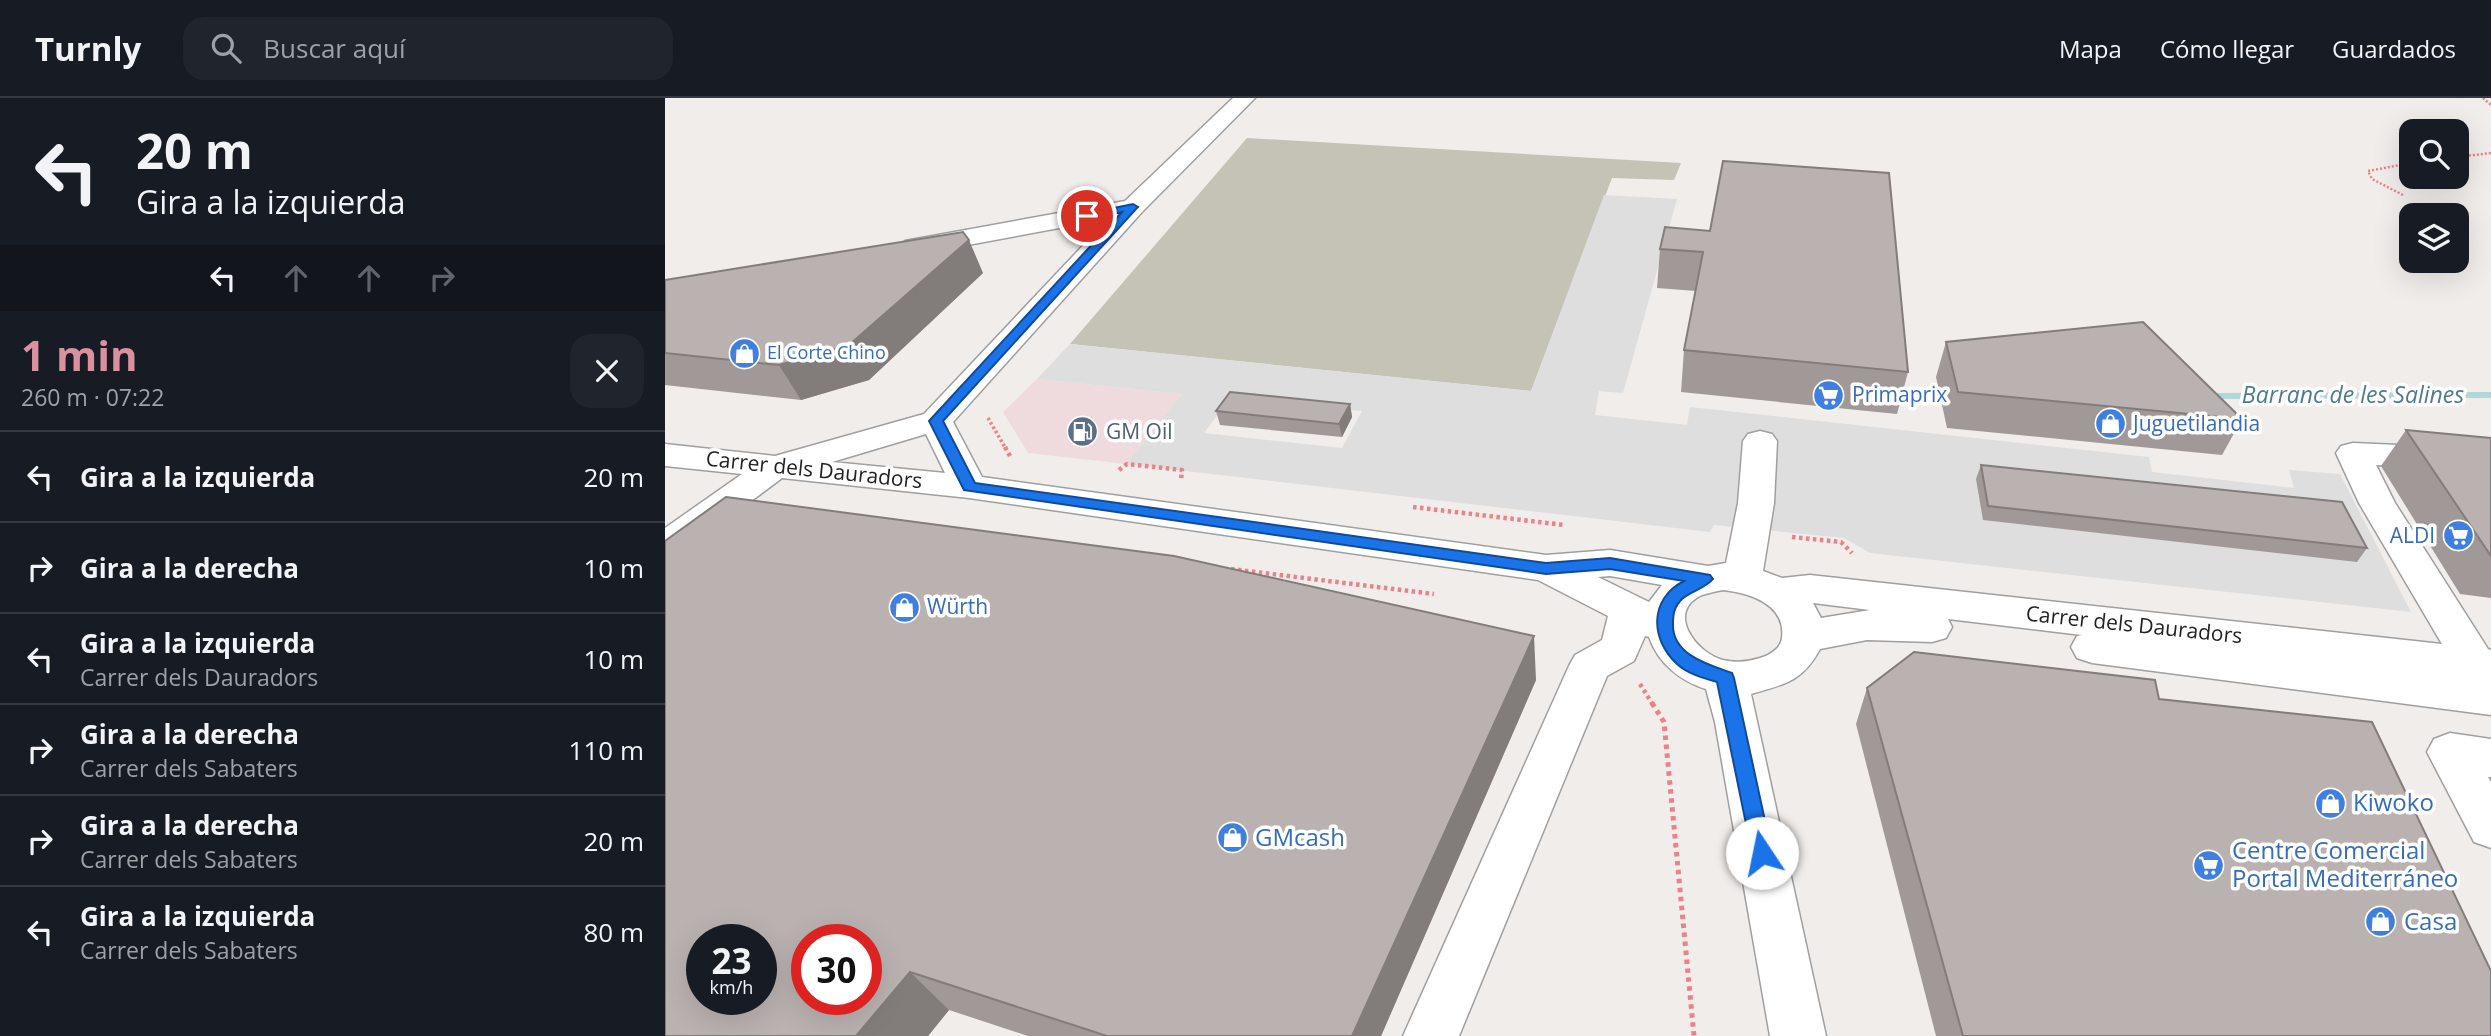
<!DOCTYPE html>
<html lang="es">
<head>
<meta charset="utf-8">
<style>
  body { margin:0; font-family:"Open Sans",sans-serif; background:#20242c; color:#f1f3f6; height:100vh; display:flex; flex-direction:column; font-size:26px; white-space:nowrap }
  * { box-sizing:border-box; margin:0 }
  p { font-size:23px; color:#9ea1a6 }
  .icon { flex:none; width:38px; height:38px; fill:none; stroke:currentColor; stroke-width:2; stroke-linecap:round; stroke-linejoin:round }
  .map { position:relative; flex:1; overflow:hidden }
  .side { display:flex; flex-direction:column; background:#171b24; width:665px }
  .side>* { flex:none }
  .hud { background:#171b24; color:#f1f3f6; overflow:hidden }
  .tools { position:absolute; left:1734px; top:21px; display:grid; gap:14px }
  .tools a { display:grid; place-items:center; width:70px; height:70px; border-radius:14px; background:#171b24; box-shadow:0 7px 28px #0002; font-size:35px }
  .speed { position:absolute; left:21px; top:826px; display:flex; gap:14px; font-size:35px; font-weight:700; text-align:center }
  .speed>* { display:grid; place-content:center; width:91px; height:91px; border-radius:50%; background:#171b24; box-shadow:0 7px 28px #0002; line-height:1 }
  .speed small { font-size:18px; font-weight:400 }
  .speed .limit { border:10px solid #d22; background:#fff; color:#111 }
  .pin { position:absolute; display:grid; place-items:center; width:60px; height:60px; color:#fff; margin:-30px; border:4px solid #fff; border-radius:50%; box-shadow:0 2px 7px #0007 }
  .me { position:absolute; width:77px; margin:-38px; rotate:349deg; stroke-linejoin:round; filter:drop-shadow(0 0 5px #0008) }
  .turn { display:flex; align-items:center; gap:24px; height:147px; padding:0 21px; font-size:32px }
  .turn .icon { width:91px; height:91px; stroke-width:2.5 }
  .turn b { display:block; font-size:49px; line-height:60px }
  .lanes { display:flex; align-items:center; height:66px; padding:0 21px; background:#0003; justify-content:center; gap:35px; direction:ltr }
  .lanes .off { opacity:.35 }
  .round { display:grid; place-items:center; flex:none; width:74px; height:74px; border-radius:21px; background:#20242c }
  .head { display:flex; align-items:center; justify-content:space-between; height:119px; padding:0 21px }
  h1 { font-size:42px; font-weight:700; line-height:52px; color:#d9909f }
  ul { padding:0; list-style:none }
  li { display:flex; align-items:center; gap:21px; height:91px; padding:0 21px; border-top:2px solid #363941 }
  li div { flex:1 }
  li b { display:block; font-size:26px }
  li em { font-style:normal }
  header { display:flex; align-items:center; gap:42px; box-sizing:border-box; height:98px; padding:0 35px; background:#171b24; border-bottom:2px solid #363941 }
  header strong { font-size:33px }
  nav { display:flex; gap:38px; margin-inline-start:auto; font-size:24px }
  .search { width:490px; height:63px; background:#20242c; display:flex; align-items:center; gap:18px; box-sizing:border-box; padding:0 24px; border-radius:21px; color:#9ea1a6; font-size:26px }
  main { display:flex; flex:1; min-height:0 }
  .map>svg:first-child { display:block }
  .commercial { fill:#efdbde }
  .construction { fill:#c5c2b6 }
  .parking { fill:#dedede; fill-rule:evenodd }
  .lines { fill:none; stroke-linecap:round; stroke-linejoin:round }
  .stream { fill:#b0d7d9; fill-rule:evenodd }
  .minor-casing { stroke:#9f9f9f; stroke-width:3 }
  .path-far3 { stroke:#eb8189; stroke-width:2.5; stroke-dasharray:2 2; stroke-linecap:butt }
  .path-far2 { stroke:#eb8189; stroke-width:3.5; stroke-dasharray:2.5 2.5; stroke-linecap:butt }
  .path-far1 { stroke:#eb8189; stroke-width:4.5; stroke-dasharray:3.5 3.5; stroke-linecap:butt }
  .path { stroke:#eb8189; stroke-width:5; stroke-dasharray:4.5 4.5; stroke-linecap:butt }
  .minor { fill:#fff; fill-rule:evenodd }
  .wall { fill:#a09997 }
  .shaded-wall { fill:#827d7b }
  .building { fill:#bab2b0; stroke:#827d7b; stroke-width:2; fill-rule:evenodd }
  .route { fill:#1a73e8; stroke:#114b97; stroke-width:2 }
  .labels { text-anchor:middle; stroke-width:7; stroke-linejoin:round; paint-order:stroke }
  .far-shop-label { font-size:18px; fill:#366cbe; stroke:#fff; text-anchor:start }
  .shop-label { font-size:21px; fill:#366cbe; stroke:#fff; text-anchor:start }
  .service-label { font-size:21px; fill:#4e5e75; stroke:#fff; text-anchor:start }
  .street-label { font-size:21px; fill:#222; stroke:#fff }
  .water-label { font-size:23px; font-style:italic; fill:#4d7b90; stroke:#fff }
  .near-shop-label { font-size:24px; fill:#366cbe; stroke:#fff; text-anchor:start }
</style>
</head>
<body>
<header>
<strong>Turnly</strong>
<div class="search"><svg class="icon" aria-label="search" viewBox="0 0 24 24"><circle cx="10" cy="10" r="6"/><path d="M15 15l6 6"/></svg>Buscar aquí</div>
<nav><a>Mapa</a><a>Cómo llegar</a><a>Guardados</a></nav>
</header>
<main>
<section class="side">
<div class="hud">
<div class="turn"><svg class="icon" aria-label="left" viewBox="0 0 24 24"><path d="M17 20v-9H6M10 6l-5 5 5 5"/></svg><div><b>20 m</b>Gira a la izquierda</div></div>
<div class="lanes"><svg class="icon" aria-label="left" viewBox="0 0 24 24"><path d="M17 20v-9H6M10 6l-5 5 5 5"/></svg><svg class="icon off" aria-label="ahead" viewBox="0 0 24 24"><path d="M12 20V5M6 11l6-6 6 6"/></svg><svg class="icon off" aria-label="ahead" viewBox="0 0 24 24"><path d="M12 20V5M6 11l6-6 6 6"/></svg><svg class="icon off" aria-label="right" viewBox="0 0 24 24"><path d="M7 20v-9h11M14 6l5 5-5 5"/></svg></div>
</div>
<div class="head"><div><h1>1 min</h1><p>260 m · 07:22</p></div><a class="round"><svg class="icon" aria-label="close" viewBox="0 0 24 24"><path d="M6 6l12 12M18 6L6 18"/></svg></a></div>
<ul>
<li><svg class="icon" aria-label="left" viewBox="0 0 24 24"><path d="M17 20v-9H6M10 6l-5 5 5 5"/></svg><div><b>Gira a la izquierda</b></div><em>20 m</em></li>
<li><svg class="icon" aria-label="right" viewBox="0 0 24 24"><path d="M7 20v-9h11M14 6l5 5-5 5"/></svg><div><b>Gira a la derecha</b></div><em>10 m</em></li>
<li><svg class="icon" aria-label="left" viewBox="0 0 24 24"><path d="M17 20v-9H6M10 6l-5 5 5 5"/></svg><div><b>Gira a la izquierda</b><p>Carrer dels Dauradors</p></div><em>10 m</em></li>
<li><svg class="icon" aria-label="right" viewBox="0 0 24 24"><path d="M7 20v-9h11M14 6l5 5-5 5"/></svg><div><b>Gira a la derecha</b><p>Carrer dels Sabaters</p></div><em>110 m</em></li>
<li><svg class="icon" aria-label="right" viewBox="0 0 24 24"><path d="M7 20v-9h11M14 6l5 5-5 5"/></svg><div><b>Gira a la derecha</b><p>Carrer dels Sabaters</p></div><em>20 m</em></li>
<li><svg class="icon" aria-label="left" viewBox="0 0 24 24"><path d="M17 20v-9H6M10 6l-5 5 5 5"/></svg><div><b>Gira a la izquierda</b><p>Carrer dels Sabaters</p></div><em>80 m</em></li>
</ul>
</section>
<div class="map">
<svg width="1826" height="938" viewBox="0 0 1826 938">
  <rect width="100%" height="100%" fill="#f1edea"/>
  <polygon class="commercial" points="372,281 517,296 461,366 363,355 338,314"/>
  <polygon class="construction" points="582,40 1016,65 1009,82 947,80 866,293 405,246"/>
  <path class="parking" d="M939 97 1012 101 958 295 934 293 930 317 1022 327 1025 309 1484 359 1487 374 1629 390 1624 372 1675 376 1746 514 1205 455 1179 440 1049 427 1045 434 461 366 517 296 372 281 405 246 866 293ZM565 300 696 313H697L677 350 539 335Z"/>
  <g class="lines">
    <polygon class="stream" points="1826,294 1826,300 1551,301 1545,298 1551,295"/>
    <defs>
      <g id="minor">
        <path d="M568 0H590L477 114 288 324 317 379 881 457 945 452 1043 468 1061 465 1073 405 1078 343 1083 336 1095 333 1107 336 1112 343 1109 405 1098 473 1117 480 1145 477 1777 546 1694 405 1671 355 1676 348 1688 345 1826 351V373L1711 367 1730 405 1823 551 1826 552V617L1427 565 1412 560 1406 549 1412 538 1417 537 1283 521 1287 529 1281 540 1267 544 1202 542 1155 551C1137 584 1120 586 1086 596L1161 938H1105L1050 624 1041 591C1015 583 993 565 984 539L980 538 969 563 942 578 794 938H738L904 568 910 557 937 542 943 518 873 482 304 400 117 380 13 458 0 462V430L77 376 0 368V346L110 358 259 316 443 121 249 157 240 155 236 149 240 143 460 103ZM261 336 280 375 167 364ZM945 478 997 487 984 504 933 479ZM1058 492C1085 495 1121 506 1117 540 1116 550 1105 557 1095 560 1083 564 1071 565 1058 562 1031 555 1000 514 1037 497 1044 495 1051 493 1058 492ZM1148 505 1205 512 1156 520Z"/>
        <polygon points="1785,635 1826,641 1826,679 1823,679 1826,684 1826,750 1809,744 1762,654 1769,641"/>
      </g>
    </defs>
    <use href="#minor" class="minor-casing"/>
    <g class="path-far3">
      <polyline points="1818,0 1826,7"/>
      <polyline points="1792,59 1826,55"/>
      <polyline points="1738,97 1707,81 1703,73 1746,65"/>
    </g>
    <polyline class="path-far2" points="323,320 341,351"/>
    <g class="path-far1">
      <polyline points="340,349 345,358"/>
      <polyline points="454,372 462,366 517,372 516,382"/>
      <polyline points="748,409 899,427"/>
      <polyline points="1127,439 1176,444 1187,455"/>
      <polyline points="566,471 769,496"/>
      <polyline points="975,586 988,607"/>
    </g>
    <polyline class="path" points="987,605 999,624 1029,938"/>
    <use href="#minor" class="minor"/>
  </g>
  <g class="wall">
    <polygon points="1000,129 1243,274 1232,316 1016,294 1019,252 1031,193 992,190 995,151"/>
    <polygon points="318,175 204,282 136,302 0,287 0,182"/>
    <polygon points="1281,244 1577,321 1557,357 1282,330 1271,279"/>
    <polygon points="685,306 687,319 677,339 555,327 551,313"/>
    <polygon points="1741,332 1826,340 1826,500 1795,496 1716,368"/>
    <polygon points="1316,367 1702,450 1692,464 1318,422 1311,381"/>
    <polygon points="871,582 716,938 363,938 284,912 263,938 0,938"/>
    <polygon points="1202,590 1494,601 1826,938 1271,938 1191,626"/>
  </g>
  <g class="shaded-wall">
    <polygon points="304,142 318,175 204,282 136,302 114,267"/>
    <polygon points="685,306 687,319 677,339 674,326"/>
    <polygon points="869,538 871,582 716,938 687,938"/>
    <polygon points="245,874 284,912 263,938 191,938"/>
  </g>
  <g class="building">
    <polygon points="1058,63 1224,75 1243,274 1019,252 1038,154 995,151 1000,129 1045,133"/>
    <polygon points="298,134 304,142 184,247 114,267 0,255 0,182"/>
    <polygon points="1478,224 1577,321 1293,294 1281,244"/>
    <polygon points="565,294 685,306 674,326 551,313"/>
    <polygon points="1741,332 1826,340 1826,458"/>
    <polygon points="1316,367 1677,404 1702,450 1323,408"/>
    <path d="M61 399 509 458 869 538 687 938H442L245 874 191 938H0V443ZM37 842H96V901H37ZM142 842H201V901H142Z"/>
    <polygon points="1249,554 1490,582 1494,601 1707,624 1826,873 1826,938 1298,938 1202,590"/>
  </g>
  <path class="route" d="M468 106 473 109 471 111 278 323 310 385 881 465 945 460 1045 477 1048 481C1041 490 1026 493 1017 501 1009 509 1008 516 1008 526 1007 557 1044 567 1067 575L1069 580 1107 755 1104 761 1097 764 1090 761 1087 755 1052 584C1038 580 1023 576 1012 566 985 541 984 501 1019 483L945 471 881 476 299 392 264 323 457 114 422 121 419 120V116Z"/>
  <defs>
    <symbol id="shop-disc" viewBox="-11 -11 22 22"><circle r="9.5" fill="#3f7fe0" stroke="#fff"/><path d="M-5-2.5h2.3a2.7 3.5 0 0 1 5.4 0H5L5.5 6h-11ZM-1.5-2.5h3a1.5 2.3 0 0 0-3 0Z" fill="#fff"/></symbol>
    <symbol id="supermarket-disc" viewBox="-11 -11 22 22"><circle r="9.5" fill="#3f7fe0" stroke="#fff"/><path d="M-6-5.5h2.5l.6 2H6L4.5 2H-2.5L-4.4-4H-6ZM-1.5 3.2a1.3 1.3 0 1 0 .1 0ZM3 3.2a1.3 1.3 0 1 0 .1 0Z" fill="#fff"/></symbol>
    <symbol id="fuel-disc" viewBox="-11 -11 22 22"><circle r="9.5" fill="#5c6f8a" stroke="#fff"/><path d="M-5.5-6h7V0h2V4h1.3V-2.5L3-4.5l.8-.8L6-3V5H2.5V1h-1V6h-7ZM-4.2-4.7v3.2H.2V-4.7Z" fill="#fff"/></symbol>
  </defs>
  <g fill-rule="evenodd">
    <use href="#shop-disc" x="62" y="238" width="35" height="35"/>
    <use href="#supermarket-disc" x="1146" y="280" width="35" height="35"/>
    <use href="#shop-disc" x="1428" y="308" width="35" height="35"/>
    <use href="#fuel-disc" x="400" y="316" width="35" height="35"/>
    <use href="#supermarket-disc" x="1776" y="420" width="35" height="35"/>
    <use href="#shop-disc" x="222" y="492" width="35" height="35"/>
    <use href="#shop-disc" x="1648" y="688" width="35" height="35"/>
    <use href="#shop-disc" x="550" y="722" width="35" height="35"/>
    <use href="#supermarket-disc" x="1526" y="750" width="35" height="35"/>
    <use href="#shop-disc" x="1698" y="806" width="35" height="35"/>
  </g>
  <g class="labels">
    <g class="far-shop-label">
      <text x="102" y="261">El Corte Chino</text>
    </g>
    <g class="shop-label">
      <text x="1187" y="304">Primaprix</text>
      <text x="1468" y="333">Juguetilandia</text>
      <text x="1770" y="445" text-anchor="end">ALDI</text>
      <text x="262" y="516">Würth</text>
    </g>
    <g class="service-label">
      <text x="441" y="341">GM Oil</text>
    </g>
    <g class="street-label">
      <text transform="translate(149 372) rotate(6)" y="7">Carrer dels Dauradors</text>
      <text transform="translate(1469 527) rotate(6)" y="7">Carrer dels Dauradors</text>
    </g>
    <g class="water-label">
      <text x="1688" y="305">Barranc de les Salines</text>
    </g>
    <g class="near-shop-label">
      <text x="1688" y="713">Kiwoko</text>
      <text x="590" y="748">GMcash</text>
      <text x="1567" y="761">Centre Comercial<tspan x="1567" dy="28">Portal Mediterráneo</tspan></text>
      <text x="1739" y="832">Casa</text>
    </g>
  </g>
</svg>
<div class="tools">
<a><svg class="icon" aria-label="search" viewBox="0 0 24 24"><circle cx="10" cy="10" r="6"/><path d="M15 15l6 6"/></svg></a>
<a><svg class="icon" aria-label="layers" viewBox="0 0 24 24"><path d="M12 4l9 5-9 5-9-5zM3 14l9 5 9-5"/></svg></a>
</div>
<div class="speed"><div>23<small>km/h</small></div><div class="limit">30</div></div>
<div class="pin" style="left:422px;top:118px;background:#d93025"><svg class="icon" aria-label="arrive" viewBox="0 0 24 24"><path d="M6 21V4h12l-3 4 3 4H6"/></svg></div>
<svg class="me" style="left:1097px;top:755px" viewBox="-20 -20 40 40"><circle r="19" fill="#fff"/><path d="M0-13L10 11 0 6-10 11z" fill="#1a73e8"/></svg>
</div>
</main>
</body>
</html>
